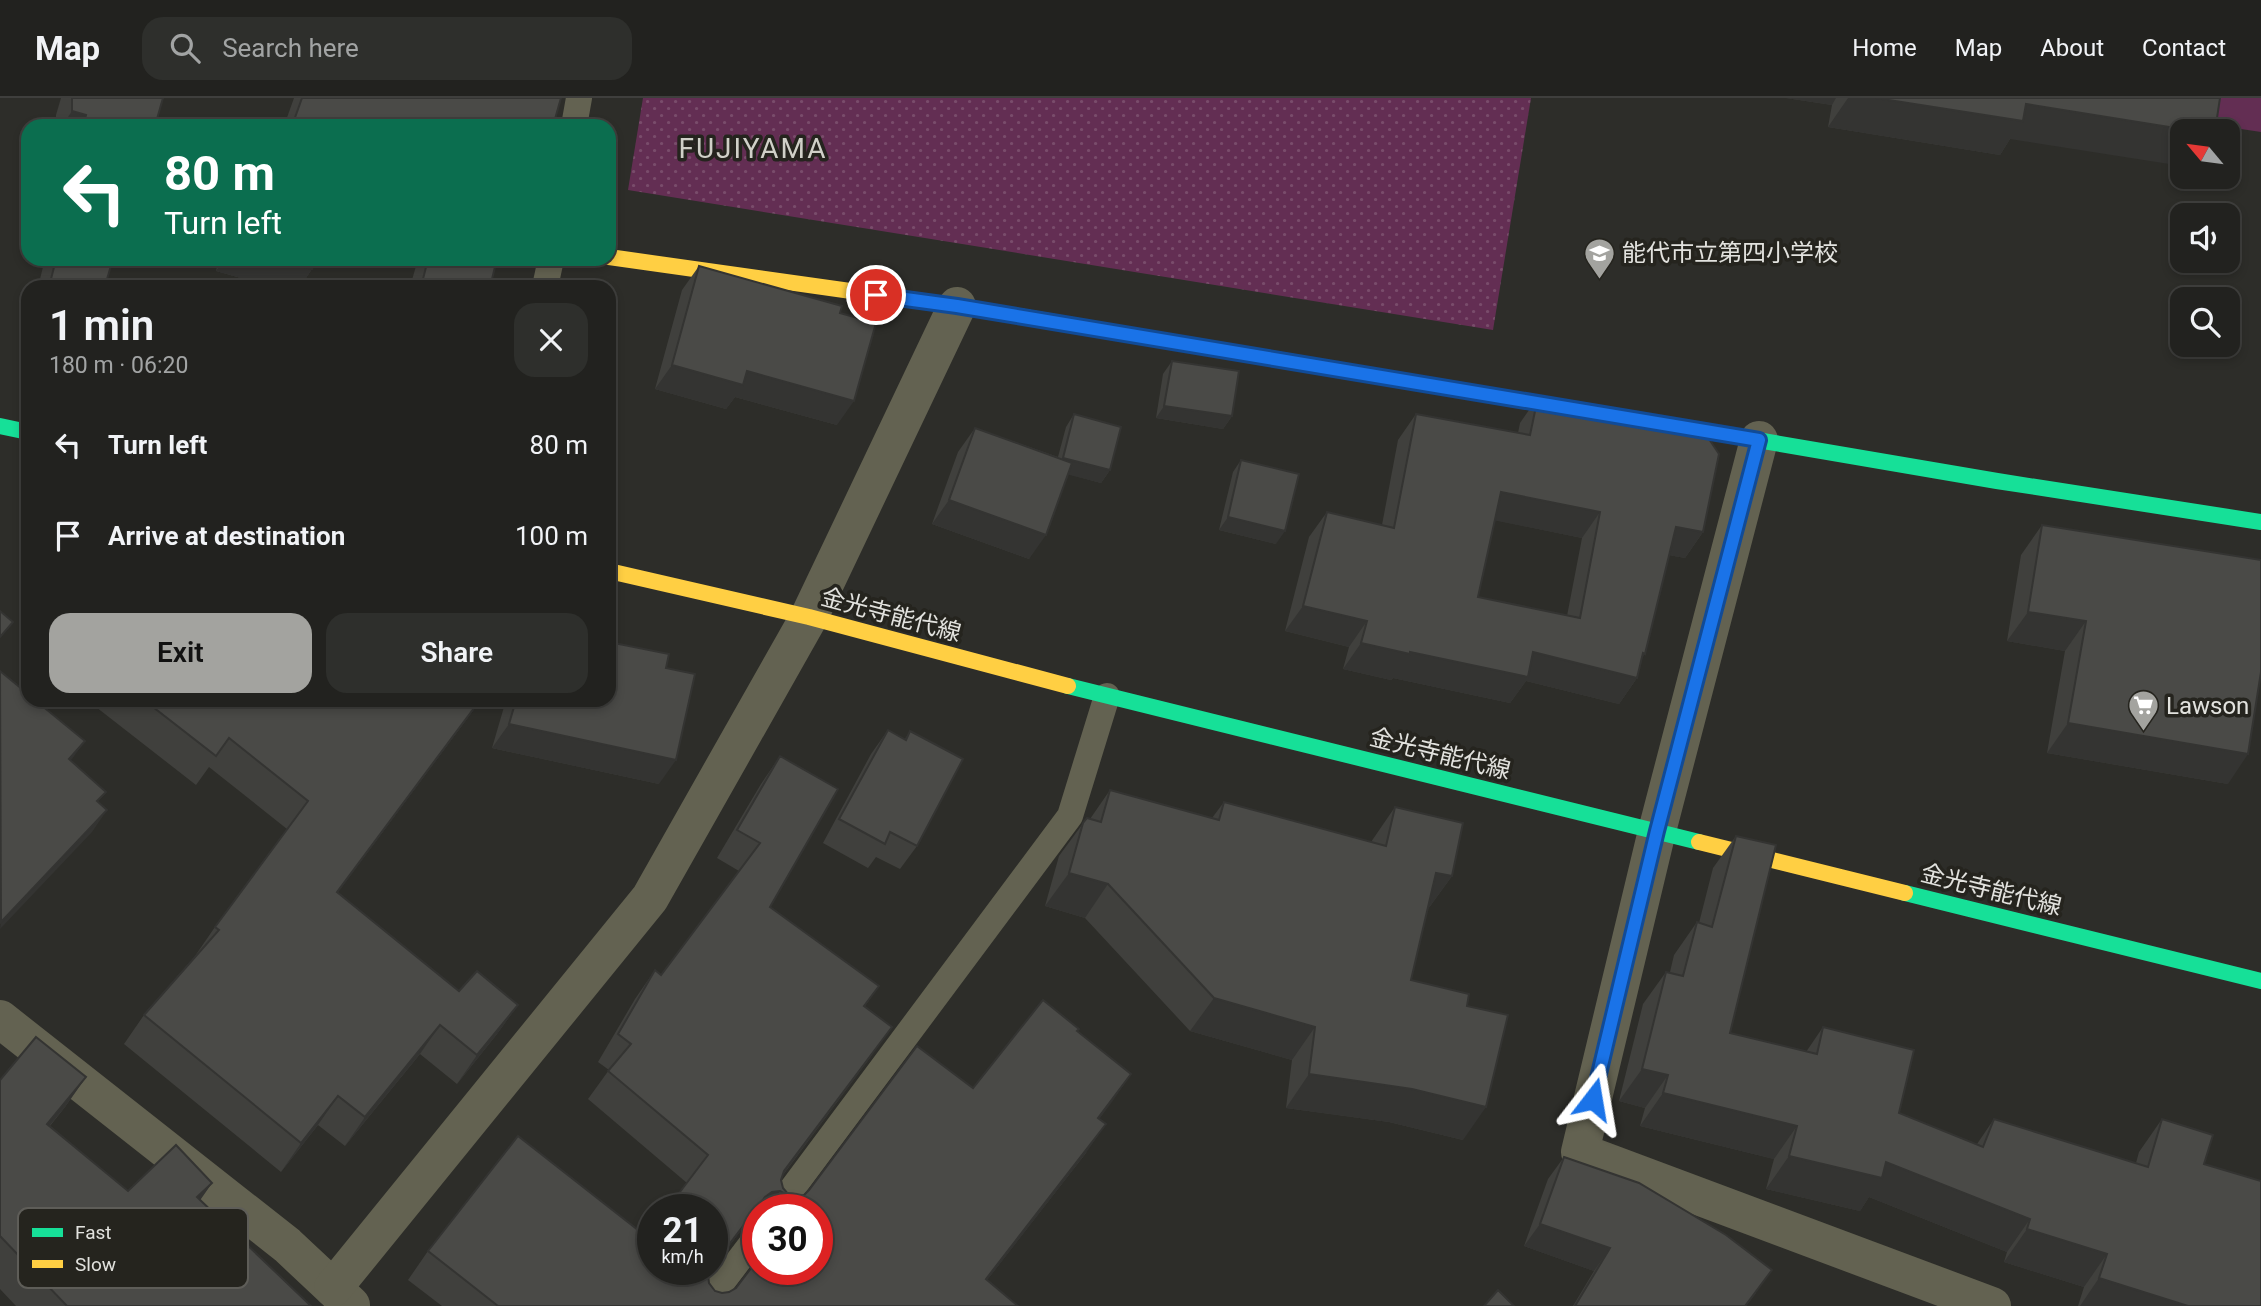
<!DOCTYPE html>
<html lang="en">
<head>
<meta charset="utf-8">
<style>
  body { margin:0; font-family:Roboto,"Noto Sans JP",sans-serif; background:#2e2f2c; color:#f1f3f6; height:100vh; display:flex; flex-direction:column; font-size:26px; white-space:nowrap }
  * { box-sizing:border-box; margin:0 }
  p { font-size:23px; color:#a2a4a4 }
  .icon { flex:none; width:38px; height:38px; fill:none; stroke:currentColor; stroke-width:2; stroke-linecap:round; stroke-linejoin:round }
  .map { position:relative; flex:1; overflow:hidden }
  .sheet { position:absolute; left:21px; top:182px; width:595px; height:427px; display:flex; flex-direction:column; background:#22221f; border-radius:21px; box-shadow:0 4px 10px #0003,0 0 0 2px #3f3f3d }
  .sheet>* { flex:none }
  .top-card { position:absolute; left:21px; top:21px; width:595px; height:147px; border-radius:21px; box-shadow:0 4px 10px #0003,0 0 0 2px #3f3f3d; background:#0b6e4f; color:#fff; overflow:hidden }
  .needle { width:46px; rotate:299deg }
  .controls { position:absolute; left:2170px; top:21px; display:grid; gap:14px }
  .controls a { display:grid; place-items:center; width:70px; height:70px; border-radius:14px; background:#22221f; box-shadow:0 4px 10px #0003,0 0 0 2px #3f3f3d; font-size:35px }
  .speed { position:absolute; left:637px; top:1096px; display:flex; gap:14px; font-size:35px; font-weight:700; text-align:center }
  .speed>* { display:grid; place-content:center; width:91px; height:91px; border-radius:50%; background:#22221f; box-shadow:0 4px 10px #0003,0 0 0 2px #3f3f3d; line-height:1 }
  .speed small { font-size:18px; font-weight:400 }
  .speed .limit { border:10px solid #d22; background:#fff; color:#111 }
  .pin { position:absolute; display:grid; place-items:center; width:60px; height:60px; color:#fff; margin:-30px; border:4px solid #fff; border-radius:50%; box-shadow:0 2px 7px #0007 }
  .me { position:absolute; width:77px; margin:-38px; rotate:14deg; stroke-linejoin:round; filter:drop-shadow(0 0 5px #0008) }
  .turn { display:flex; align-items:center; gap:24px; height:147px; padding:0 28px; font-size:32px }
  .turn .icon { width:91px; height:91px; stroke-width:2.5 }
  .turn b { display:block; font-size:49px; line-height:60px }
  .round { display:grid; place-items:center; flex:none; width:74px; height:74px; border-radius:21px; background:#2e2f2c }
  .headline { display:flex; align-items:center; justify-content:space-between; height:119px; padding:0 28px }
  h1 { font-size:42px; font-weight:600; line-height:52px }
  .action { display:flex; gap:14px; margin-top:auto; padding:14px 28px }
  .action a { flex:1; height:80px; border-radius:21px; background:#a3a39f; color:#111; font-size:28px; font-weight:600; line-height:80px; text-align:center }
  .action a+a { background:#2e2f2c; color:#f1f3f6 }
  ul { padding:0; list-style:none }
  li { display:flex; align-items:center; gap:21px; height:91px; padding:0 28px }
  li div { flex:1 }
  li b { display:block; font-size:26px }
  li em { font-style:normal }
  header { display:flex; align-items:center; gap:42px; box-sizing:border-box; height:98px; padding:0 35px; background:#22221f; border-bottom:2px solid #3f3f3d }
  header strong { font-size:33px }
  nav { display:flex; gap:38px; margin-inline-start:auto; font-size:24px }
  .search { width:490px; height:63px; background:#2e2f2c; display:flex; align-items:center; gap:18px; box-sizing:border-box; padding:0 24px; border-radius:21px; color:#a2a4a4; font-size:26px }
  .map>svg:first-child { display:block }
  .park { fill:url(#park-dots) }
  .pitch { fill:#632e53 }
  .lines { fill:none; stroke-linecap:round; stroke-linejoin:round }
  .lane { stroke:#636251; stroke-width:26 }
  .street { stroke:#636251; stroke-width:38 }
  .fast { stroke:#16e098; stroke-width:16 }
  .slow { stroke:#ffcf43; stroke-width:16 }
  .wall { fill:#40403d; fill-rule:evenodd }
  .shaded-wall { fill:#343432 }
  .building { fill:#4a4a47; stroke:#343432; stroke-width:2; fill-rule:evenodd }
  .route-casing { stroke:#114b97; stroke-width:18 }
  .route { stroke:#1a73e8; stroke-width:12 }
  .labels { text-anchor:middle; stroke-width:7; stroke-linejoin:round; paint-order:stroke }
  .poi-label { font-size:24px; fill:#e2e2de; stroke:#25241e; text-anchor:start }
  .street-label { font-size:24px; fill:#e2e2de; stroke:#25241e }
  .quarter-label { font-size:28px; letter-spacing:2px; fill:#d0d0c8; stroke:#25241e }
  .key { fill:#25241e; stroke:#5e5d58; stroke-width:2 }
  .key-label { font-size:19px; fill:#e2e2de }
</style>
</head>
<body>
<header>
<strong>Map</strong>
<div class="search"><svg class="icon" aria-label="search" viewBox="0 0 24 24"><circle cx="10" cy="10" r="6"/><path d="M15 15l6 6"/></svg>Search here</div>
<nav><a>Home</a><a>Map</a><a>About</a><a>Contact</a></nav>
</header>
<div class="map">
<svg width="2261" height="1208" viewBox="0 0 2261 1208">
  <defs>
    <pattern id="park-dots" width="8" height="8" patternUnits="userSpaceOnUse" patternTransform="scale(1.75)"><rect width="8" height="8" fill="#632e53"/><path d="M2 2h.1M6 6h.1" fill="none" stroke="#794c6b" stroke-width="1.8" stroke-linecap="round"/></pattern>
  </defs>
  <rect width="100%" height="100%" fill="#2d2d29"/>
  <polygon class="park" points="643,0 1531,0 1493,232 628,92"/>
  <polygon class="pitch" points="2212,0 2261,0 2261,34 2208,26"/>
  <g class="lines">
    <g class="lane">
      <polyline points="574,28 579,0"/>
      <polyline points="545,189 551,161"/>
      <polyline points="777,1111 1070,718 1107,598"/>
      <polyline points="704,1208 758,1137"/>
    </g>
    <g class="street">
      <polyline points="1759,342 1657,733 1580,1054 1992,1208"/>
      <polyline points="0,921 287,1147 351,1207"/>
      <polyline points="333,1190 650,800 809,519 957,208"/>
    </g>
    <g class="fast">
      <polyline points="1030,220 1585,313"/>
      <polyline points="1652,324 1997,383 2261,424"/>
      <polyline points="0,328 28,334"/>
      <polyline points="1068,588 1699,744"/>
      <polyline points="1905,795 2261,883"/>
    </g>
    <g class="slow">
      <polyline points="609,159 957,208 1030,220"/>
      <polyline points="609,473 809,519 1068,588"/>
      <polyline points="1699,744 1905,795"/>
    </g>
  </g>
  <g class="wall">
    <polygon points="61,0 163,0 155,28 56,28 56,17"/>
    <polygon points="294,0 561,0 553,28 284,28"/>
    <polygon points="1786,0 2220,0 2010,41 2000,57 1828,29 1832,7"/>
    <polygon points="45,161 113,161 105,188 107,189 38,189"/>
    <polygon points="219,161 315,161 312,171 300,189 273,189 216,173"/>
    <polygon points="418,161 497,161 490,189 410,189"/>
    <polygon points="699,168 840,215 837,327 735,299 726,311 655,291 682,192"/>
    <polygon points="28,229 28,247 24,246"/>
    <polygon points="1172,263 1232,318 1223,331 1156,320 1163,276"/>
    <path d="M1538 299 1703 434 1685 460 1669 457 1637 580 1619 606 1526 583 1510 605 1393 580 1391 582 1343 571 1349 549 1285 533 1309 439 1327 414 1382 427 1398 342 1416 316 1518 335 1520 325ZM1495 422 1582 440 1567 518 1478 499Z"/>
    <polygon points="1074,316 1110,372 1101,385 1068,376 1029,461 932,426 958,354 975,330 1058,359 1066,329"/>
    <polygon points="1241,362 1276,446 1219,432 1233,374"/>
    <polygon points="2042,427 2228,686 2047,655 2065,553 2007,543 2021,457"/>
    <polygon points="666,570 659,686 492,650 506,602 609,602"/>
    <polygon points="87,602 481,602 337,795 459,893 518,907 497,936 457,986 420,956 345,1048 318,1027 281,1074 124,946 144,917 196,859 195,858 215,829 287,731 209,669 196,687"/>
    <polygon points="888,632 905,641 910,633 917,748 900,771 876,759 868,770 823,745 871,656"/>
    <path d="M780 658 770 809 879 888 865 908 872 957 783 1077 781 1082 783 1090 788 1096 796 1098 804 1097 973 990 1077 933 1131 976 1099 1021 1086 1055 987 1182 1018 1208H442L408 1182 428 1153 647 1139 687 1085 588 1001 609 972 598 964 635 901 655 872 661 877 739 773 717 760 761 686ZM758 1111H817L736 1190 729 1194 722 1195 715 1193 709 1185V1175L745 1127 753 1122Z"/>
    <polygon points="1110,692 1212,720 1224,704 1371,744 1395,709 1452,778 1428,811 1411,882 1467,908 1463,1042 1389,1024 1286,1010 1292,962 1190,933 1085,820 1045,808 1059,758 1087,720 1090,721"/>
    <polygon points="1736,738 1730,935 1806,954 1823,929 1899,1015 1977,1046 1994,1021 2136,1065 2139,1054 2162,1021 2204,1066 2261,1208 2078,1208 2084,1189 2004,1164 2007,1154 1869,1099 1860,1113 1766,1091 1774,1061 1640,1028 1645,1010 1619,1003 1643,906 1666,874 1670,874 1674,857 1697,824 1699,825 1713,770"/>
    <polygon points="86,979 65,1009 50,1028 128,1093 212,1085 200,1102 311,1208 16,1208 0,1191 0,982"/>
    <polygon points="1564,1059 1756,1195 1746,1208 1573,1208 1594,1173 1524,1148 1548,1081"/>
  </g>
  <g class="shaded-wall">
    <polygon points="1786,0 1836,0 1832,7"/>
    <polygon points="1848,0 1876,0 2026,6 2194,33 2182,33 2182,68 2010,41 2000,57 1828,29"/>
    <polygon points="72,13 86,17 79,28 62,28"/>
    <polygon points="224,161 275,161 312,171 300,189 273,189 216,173"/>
    <polygon points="28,240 28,247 24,246"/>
    <polygon points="672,267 747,273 854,303 837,327 735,299 726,311 655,291"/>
    <polygon points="1164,308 1232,318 1223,331 1156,320"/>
    <polygon points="1063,360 1110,372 1101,385 1054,373"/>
    <polygon points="1501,394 1600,414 1582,440 1483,420"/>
    <polygon points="949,402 1046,437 1029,461 932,426"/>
    <polygon points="1228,419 1285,433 1276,446 1219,432"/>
    <polygon points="1676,429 1703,434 1685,460 1657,455"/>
    <polygon points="1303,508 1367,523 1349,549 1285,533"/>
    <polygon points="2028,514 2086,523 2065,553 2007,543"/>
    <polygon points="1361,545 1410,554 1645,556 1629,578 1637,580 1619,606 1526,583 1510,605 1393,580 1391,582 1343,571"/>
    <polygon points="480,602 481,602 317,823 337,794"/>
    <polygon points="2068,625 2248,656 2228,686 2047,655"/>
    <polygon points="509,626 676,662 659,686 492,650"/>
    <polygon points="85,643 69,665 69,661"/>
    <polygon points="107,712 92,734 0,831 1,824"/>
    <polygon points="1069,775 1108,786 1085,820 1045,808"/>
    <polygon points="1436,775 1452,778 1428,811 1413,808"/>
    <polygon points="1214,900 1315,929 1292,962 1190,933"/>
    <polygon points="518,907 497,936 457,986 477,957"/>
    <polygon points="440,927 420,956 345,1048 365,1019"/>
    <polygon points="892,929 767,1098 772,1094 780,1093 768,1111 758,1111 758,1122 753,1122 745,1127 691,1198 711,1171 712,1171 712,1169"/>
    <polygon points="1642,971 1668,977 1645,1010 1619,1003"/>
    <polygon points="1131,976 1112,1004 1078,1049 1098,1020"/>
    <polygon points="1309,976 1412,991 1486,1009 1463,1042 1389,1024 1286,1010"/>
    <polygon points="86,979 65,1009 26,1056 47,1026"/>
    <polygon points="1663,995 1797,1028 1774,1061 1640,1028"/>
    <polygon points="338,998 318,1027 281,1074 301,1045"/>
    <polygon points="1106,1026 1086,1055 967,1208 986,1181"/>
    <polygon points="1789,1058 1886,1064 2030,1121 2007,1154 1869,1099 1860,1113 1766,1091"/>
    <polygon points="212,1085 191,1115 197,1099"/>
    <polygon points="1540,1126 1610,1150 1594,1173 1524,1148"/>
    <polygon points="2027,1131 2107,1156 2084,1189 2004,1164"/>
    <polygon points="1772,1172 1746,1208 1745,1208"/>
    <polygon points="2099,1180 2188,1208 2080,1208"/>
  </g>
  <g class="building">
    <polygon points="72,0 163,0 155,28 83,28 86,17 72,13"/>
    <polygon points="302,0 561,0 553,28 292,28"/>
    <polygon points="1876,0 2220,0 2215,33 2194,33 2026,6 2023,23"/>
    <polygon points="56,161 113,161 105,188 107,189 49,189"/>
    <polygon points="275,161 315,161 312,171"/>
    <polygon points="428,161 497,161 490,189 421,189"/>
    <polygon points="699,168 842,208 840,215 876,225 854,303 747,273 743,287 672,267"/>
    <polygon points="1172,263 1239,273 1232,318 1164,308"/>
    <path d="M1538 299 1701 329 1719 356 1703 434 1676 429 1645 556 1643 555 1637 580 1533 554 1528 579 1410 554V556L1361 545 1367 523 1303 508 1327 414 1394 430 1416 316 1530 337ZM1501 394 1600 414 1580 520 1478 499Z"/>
    <polygon points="1074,316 1121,329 1110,372 1063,360"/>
    <polygon points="975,330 1072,365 1046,437 949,402"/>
    <polygon points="1241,362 1299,376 1285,433 1228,419"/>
    <polygon points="2042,427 2261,462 2261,574 2248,656 2068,625 2086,523 2028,514"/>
    <polygon points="0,513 13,524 0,539"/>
    <polygon points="609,544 669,556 666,570 695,576 676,662 509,626 516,602 609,602"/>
    <polygon points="0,573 28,596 28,602 35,602 85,643 69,661 106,694 97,703 107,712 1,824"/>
    <polygon points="144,602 480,602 337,794 459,893 477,873 518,907 477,957 440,927 365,1019 338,998 301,1045 144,917 219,832 215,829 308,703 229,640 216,658"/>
    <polygon points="888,632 906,642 910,633 963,661 917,748 890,734 885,746 839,721"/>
    <polygon points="780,658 838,691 770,809 879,888 864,908 892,929 784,1073 781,1082 783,1090 788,1096 796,1098 804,1097 809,1092 917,948 973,990 1043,902 1079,931 1077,933 1131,976 1098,1020 1106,1026 986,1181 1018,1208 498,1208 428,1153 518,1038 647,1139 653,1131 653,1171 711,1171 708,1177 709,1185 715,1193 722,1195 729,1194 736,1190 758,1161 758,1171 817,1171 817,1111 793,1111 792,1102 788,1097 780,1093 772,1094 765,1099 712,1169 712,1111 667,1111 708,1057 608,973 631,946 618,936 655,872 661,877 760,745 737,732"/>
    <polygon points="1110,692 1219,722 1224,704 1386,748 1395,709 1463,725 1452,778 1436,775 1411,882 1469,896 1467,908 1508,917 1486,1009 1412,991 1309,976 1315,929 1214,900 1108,786 1069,775 1083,725 1087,720 1101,724"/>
    <polygon points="1736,738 1776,747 1730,935 1817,956 1823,929 1914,952 1899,1015 1983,1049 1994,1021 2148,1069 2162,1021 2213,1037 2204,1066 2261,1083 2261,1208 2188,1208 2099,1180 2107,1156 2027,1131 2030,1121 1886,1064 1882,1080 1789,1058 1797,1028 1663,995 1668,977 1642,971 1666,874 1683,878 1697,824 1712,829"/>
    <polygon points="36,939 86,979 47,1026 128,1093 176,1047 212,1085 197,1099 311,1208 67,1208 0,1138 0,982"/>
    <polygon points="1564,1059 1639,1085 1726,1137 1772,1172 1745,1208 1575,1208 1610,1150 1540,1126"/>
    <polygon points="1498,1192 1514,1208 1484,1208"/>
  </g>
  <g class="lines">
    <defs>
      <polyline id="route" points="876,197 957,208 1759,342 1657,733 1593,1001"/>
    </defs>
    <use href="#route" class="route-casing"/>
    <use href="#route" class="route"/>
  </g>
  <defs>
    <symbol id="school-pin" viewBox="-11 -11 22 30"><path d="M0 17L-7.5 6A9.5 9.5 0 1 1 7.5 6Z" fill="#a3a39f" stroke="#25241e"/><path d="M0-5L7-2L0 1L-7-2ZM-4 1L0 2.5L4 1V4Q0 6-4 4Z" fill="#fff"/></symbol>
    <symbol id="supermarket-pin" viewBox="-11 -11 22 30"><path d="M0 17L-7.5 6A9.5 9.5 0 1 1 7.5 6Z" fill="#a3a39f" stroke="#25241e"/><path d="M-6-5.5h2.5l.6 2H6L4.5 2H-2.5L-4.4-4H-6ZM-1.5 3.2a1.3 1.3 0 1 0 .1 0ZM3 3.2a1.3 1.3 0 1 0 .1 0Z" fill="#fff"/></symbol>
  </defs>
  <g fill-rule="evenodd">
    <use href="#school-pin" x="1582" y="138" width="35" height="47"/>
    <use href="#supermarket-pin" x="2126" y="590" width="35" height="47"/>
  </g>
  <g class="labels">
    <g class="poi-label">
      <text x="1622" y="163">能代市立第四小学校</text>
      <text x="2166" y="616">Lawson</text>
    </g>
    <g class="street-label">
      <text transform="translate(891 517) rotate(15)" y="8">金光寺能代線</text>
      <text transform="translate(1440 656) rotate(14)" y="8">金光寺能代線</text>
      <text transform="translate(1991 792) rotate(14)" y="8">金光寺能代線</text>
    </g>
    <g class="quarter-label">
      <text x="753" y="60">FUJIYAMA</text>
    </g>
  </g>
  <rect x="18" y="1110" width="230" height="80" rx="10" class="key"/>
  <rect x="32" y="1130" width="31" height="9" fill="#16e098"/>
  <rect x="32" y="1162" width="31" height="8" fill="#ffcf43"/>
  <g class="key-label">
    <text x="75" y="1141">Fast</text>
    <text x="75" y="1173">Slow</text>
  </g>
</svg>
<div class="controls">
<a><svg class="needle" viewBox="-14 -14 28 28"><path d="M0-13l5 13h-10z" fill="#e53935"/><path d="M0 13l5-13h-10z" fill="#a2a4a4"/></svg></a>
<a><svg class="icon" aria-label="sound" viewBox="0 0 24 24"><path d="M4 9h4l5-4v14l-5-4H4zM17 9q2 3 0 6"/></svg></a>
<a><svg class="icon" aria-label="search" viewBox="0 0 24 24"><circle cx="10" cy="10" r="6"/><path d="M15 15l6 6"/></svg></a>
</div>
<div class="speed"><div>21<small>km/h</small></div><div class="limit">30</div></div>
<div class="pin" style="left:876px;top:197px;background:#d93025"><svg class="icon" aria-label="arrive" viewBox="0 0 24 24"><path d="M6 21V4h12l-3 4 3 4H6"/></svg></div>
<svg class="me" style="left:1593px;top:1001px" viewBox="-20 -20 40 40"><path d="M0-17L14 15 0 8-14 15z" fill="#1a73e8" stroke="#fff" stroke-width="4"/></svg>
<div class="top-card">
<div class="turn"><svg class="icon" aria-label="left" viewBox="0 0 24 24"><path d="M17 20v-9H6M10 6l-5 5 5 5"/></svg><div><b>80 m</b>Turn left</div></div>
</div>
<section class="sheet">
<div class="headline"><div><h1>1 min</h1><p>180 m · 06:20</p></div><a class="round"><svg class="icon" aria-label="close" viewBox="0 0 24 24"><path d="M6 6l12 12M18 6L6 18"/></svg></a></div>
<ul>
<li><svg class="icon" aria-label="left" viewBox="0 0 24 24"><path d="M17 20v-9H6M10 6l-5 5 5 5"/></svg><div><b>Turn left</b></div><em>80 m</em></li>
<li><svg class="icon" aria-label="arrive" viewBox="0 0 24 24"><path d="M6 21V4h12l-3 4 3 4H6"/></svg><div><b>Arrive at destination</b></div><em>100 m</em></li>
</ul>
<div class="action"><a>Exit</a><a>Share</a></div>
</section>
</div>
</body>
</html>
